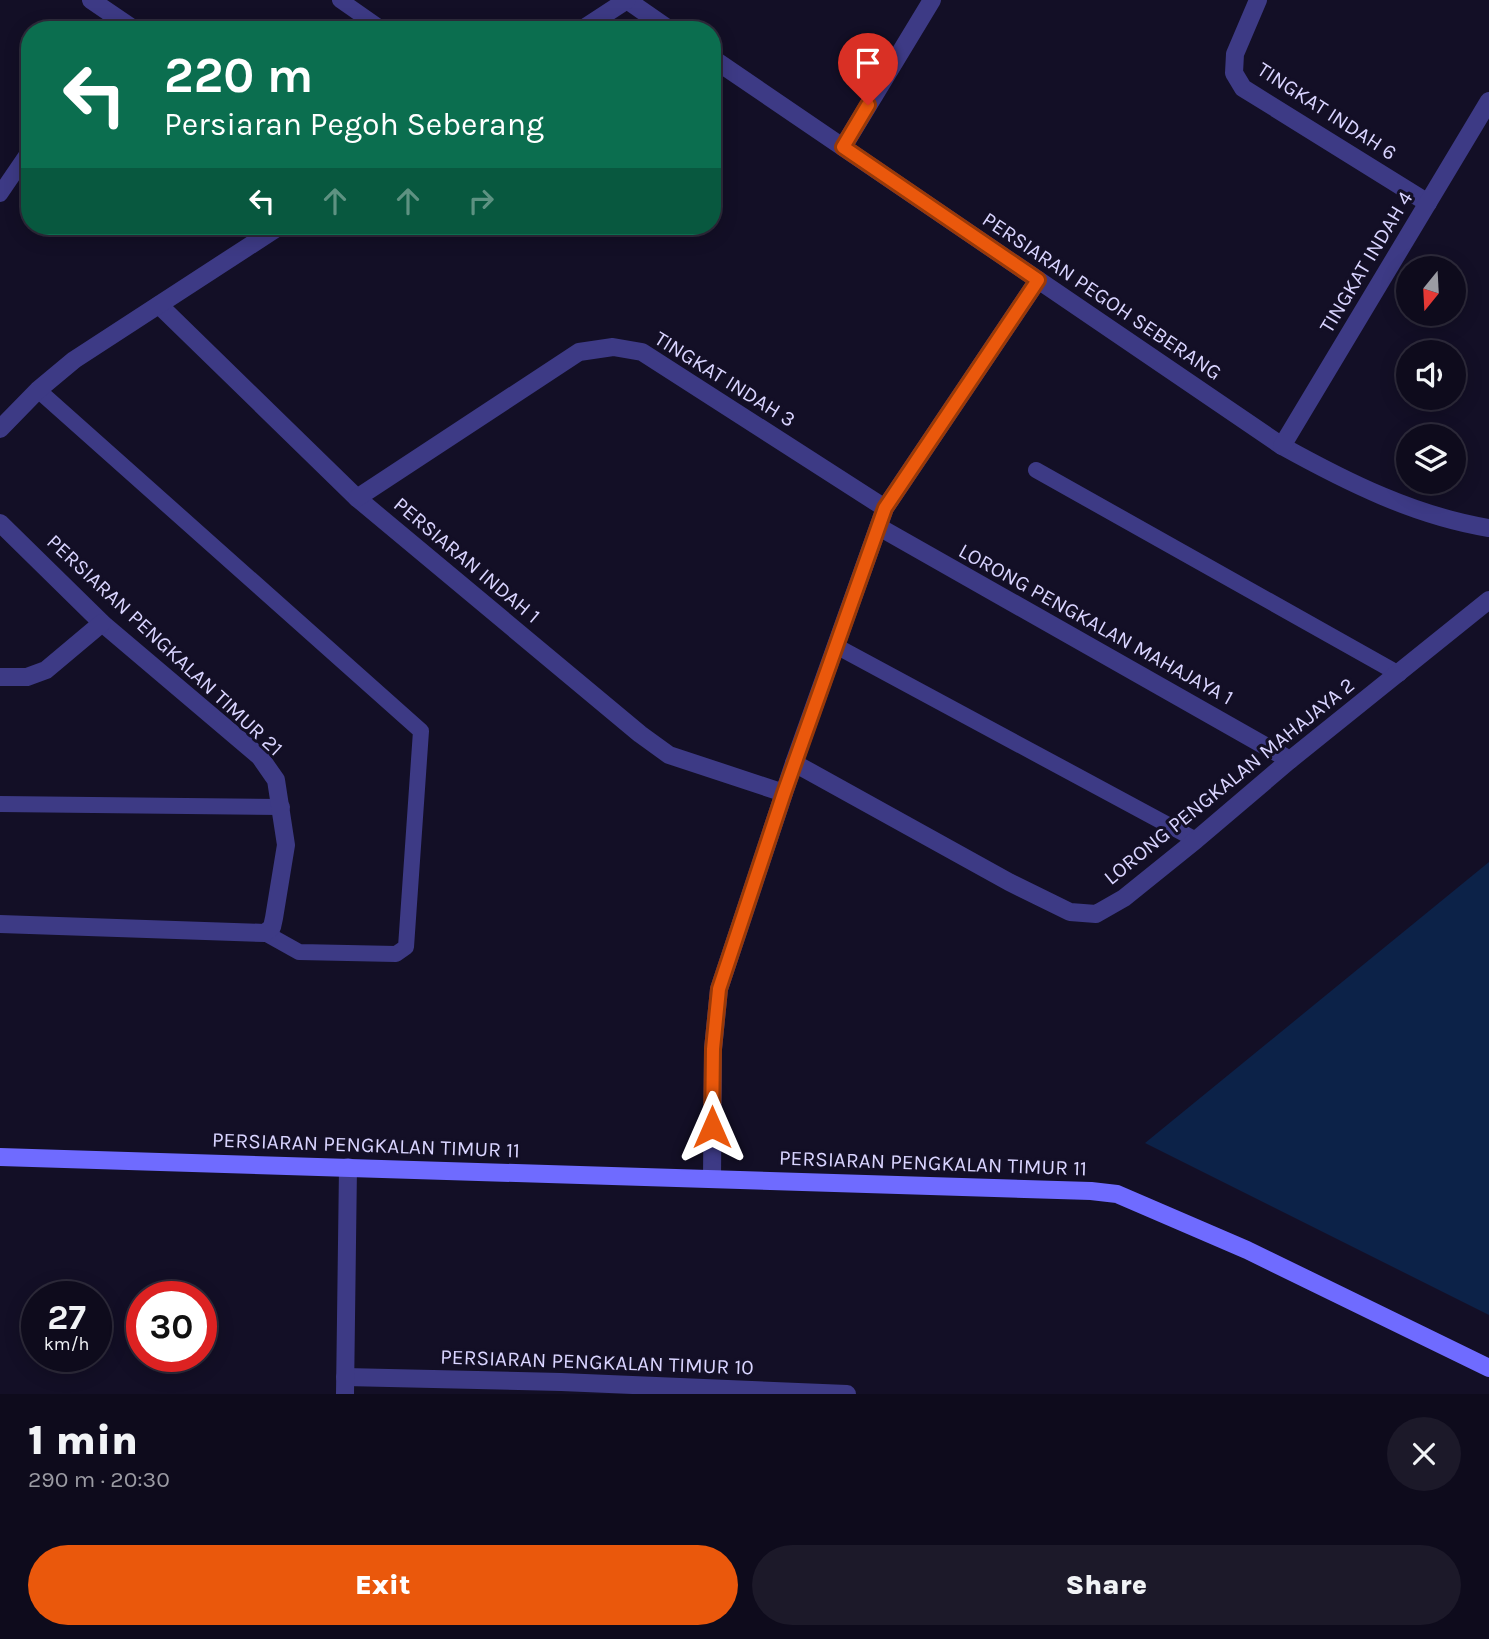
<!DOCTYPE html>
<html lang="en">
<head>
<meta charset="utf-8">
<style>
  body { margin:0; font-family:Karla,sans-serif; background:#1c1929; color:#f1f3f6; height:100vh; display:flex; flex-direction:column; font-size:26px; white-space:nowrap }
  * { box-sizing:border-box; margin:0 }
  p { font-size:23px; color:#9b9ba3 }
  .icon { flex:none; width:38px; height:38px; fill:none; stroke:currentColor; stroke-width:2; stroke-linecap:round; stroke-linejoin:round }
  .map { position:relative; height:1394px; overflow:hidden }
  .details { display:flex; flex-direction:column; background:#0e0b1c; flex:1 }
  .details>* { flex:none }
  .top-card { position:absolute; left:21px; top:21px; width:700px; height:214px; border-radius:28px; box-shadow:0 4px 18px #0003,0 0 0 2px #2e2b3b; background:#0b6e4f; color:#fff; overflow:hidden }
  .needle { width:46px; rotate:198deg }
  .tools { position:absolute; left:1396px; top:256px; display:grid; gap:14px }
  .tools a { display:grid; place-items:center; width:70px; height:70px; border-radius:50%; background:#0e0b1c; box-shadow:0 4px 18px #0003,0 0 0 2px #2e2b3b; font-size:35px }
  .speed { position:absolute; left:21px; top:1281px; display:flex; gap:14px; font-size:35px; font-weight:700; text-align:center }
  .speed>* { display:grid; place-content:center; width:91px; height:91px; border-radius:50%; background:#0e0b1c; box-shadow:0 4px 18px #0003,0 0 0 2px #2e2b3b; line-height:1 }
  .speed small { font-size:18px; font-weight:400 }
  .speed .limit { border:10px solid #d22; background:#fff; color:#111 }
  .pin { position:absolute; display:grid; place-items:center; width:60px; height:60px; color:#fff; margin:-72px -30px; border-radius:50% 50% 50% 0; rotate:-45deg; box-shadow:0 0 7px #0007 }
  .pin .icon { rotate:45deg }
  .me { position:absolute; width:77px; margin:-38px; rotate:0deg; stroke-linejoin:round; filter:drop-shadow(0 0 5px #0008) }
  .turn { display:flex; align-items:center; gap:24px; height:147px; padding:0 28px; font-size:32px }
  .turn .icon { width:91px; height:91px; stroke-width:2.5 }
  .turn b { display:block; font-size:49px; line-height:60px }
  .lanes { display:flex; align-items:center; height:66px; padding:0 28px; background:#0003; justify-content:center; gap:35px; direction:ltr }
  .lanes .off { opacity:.35 }
  .round { display:grid; place-items:center; flex:none; width:74px; height:74px; border-radius:37px; background:#1c1929 }
  .summary { display:flex; align-items:center; justify-content:space-between; height:119px; padding:0 28px }
  h1 { font-size:42px; font-weight:800; line-height:52px }
  .primary-button { display:flex; gap:14px; margin-top:auto; padding:14px 28px }
  .primary-button a { flex:1; height:80px; border-radius:42px; background:#ea580c; color:#fff; font-size:28px; font-weight:800; line-height:80px; text-align:center }
  .primary-button a+a { background:#1c1929; color:#f1f3f6 }
  .map>svg:first-child { display:block }
  .water { fill:#0c2248 }
  .lines { fill:none; stroke-linecap:round; stroke-linejoin:round }
  .lane { stroke:#3d3a85; stroke-width:16 }
  .street { stroke:#3d3a85; stroke-width:18 }
  .secondary { stroke:#6f6bff; stroke-width:18 }
  .route-casing { stroke:#983908; stroke-width:18 }
  .route { stroke:#ea580c; stroke-width:12 }
  .labels { text-anchor:middle; stroke-width:6; stroke-linejoin:round; paint-order:stroke }
  .street-label { font-size:21px; fill:#d9d4ff; stroke:#130f26 }
</style>
</head>
<body>
<div class="map">
<svg width="1489" height="1394" viewBox="0 0 1489 1394">
  <rect width="100%" height="100%" fill="#130f26"/>
  <polygon class="water" points="1489,862 1489,1315 1145,1143"/>
  <g class="lines">
    <g class="lane">
      <polyline points="340,0 383,30"/>
      <polyline points="0,194 30,150"/>
      <polyline points="38,390 421,731 406,947 396,954 299,952 265,933"/>
      <polyline points="1036,470 1399,674"/>
      <polyline points="836,646 1196,840"/>
      <polyline points="0,804 282,807"/>
    </g>
    <g class="street">
      <polyline points="91,0 135,30"/>
      <polyline points="627,0 670,30"/>
      <polyline points="1258,0 1235,54 1234,73 1243,88 1428,203"/>
      <polyline points="581,30 627,0"/>
      <path d="M712 58 1282 446C1347 482 1415 516 1489 528"/>
      <polyline points="843,147 932,0"/>
      <polyline points="159,305 357,498 640,734 669,755 784,793"/>
      <polyline points="0,429 38,390 74,360 280,226"/>
      <polyline points="1282,446 1489,101"/>
      <polyline points="357,498 579,352 613,347 642,352 885,508"/>
      <polyline points="0,523 102,623 260,757 276,780 286,845 274,918 272,927 265,933 0,924"/>
      <polyline points="879,527 1290,760"/>
      <polyline points="0,677 27,677 46,670 102,623"/>
      <polyline points="794,763 1009,882 1070,912 1096,914 1124,898 1196,840 1290,760 1489,600"/>
      <polyline points="712,1179 713,1049 719,989 794,763 885,508 1038,280"/>
      <polyline points="345,1377 561,1382 847,1394"/>
      <polyline points="345,1394 348,1167"/>
    </g>
    <polyline class="secondary" points="0,1157 1091,1191 1117,1194 1247,1250 1489,1368"/>
  </g>
  <g class="lines">
    <defs>
      <polyline id="route" points="712,1127 713,1049 719,989 784,793 885,508 1038,280 843,147 868,105"/>
    </defs>
    <use href="#route" class="route-casing"/>
    <use href="#route" class="route"/>
  </g>
  <g class="labels">
    <g class="street-label">
      <text transform="translate(1327 111) rotate(33)" y="7">TINGKAT INDAH 6</text>
      <text transform="translate(1366 262) rotate(-59)" y="7">TINGKAT INDAH 4</text>
      <text transform="translate(1102 296) rotate(34)" y="7">PERSIARAN PEGOH SEBERANG</text>
      <text transform="translate(725 379) rotate(32)" y="7">TINGKAT INDAH 3</text>
      <text transform="translate(467 560) rotate(40)" y="7">PERSIARAN INDAH 1</text>
      <text transform="translate(1096 624) rotate(29)" y="7">LORONG PENGKALAN MAHAJAYA 1</text>
      <text transform="translate(165 645) rotate(43)" y="7">PERSIARAN PENGKALAN TIMUR 21</text>
      <text transform="translate(1229 781) rotate(-39)" y="7">LORONG PENGKALAN MAHAJAYA 2</text>
      <text transform="translate(366 1145) rotate(2)" y="7">PERSIARAN PENGKALAN TIMUR 11</text>
      <text transform="translate(933 1163) rotate(2)" y="7">PERSIARAN PENGKALAN TIMUR 11</text>
      <text transform="translate(597 1362) rotate(2)" y="7">PERSIARAN PENGKALAN TIMUR 10</text>
    </g>
  </g>
</svg>
<div class="tools">
<a><svg class="needle" viewBox="-14 -14 28 28"><path d="M0-13l5 13h-10z" fill="#e53935"/><path d="M0 13l5-13h-10z" fill="#9b9ba3"/></svg></a>
<a><svg class="icon" aria-label="sound" viewBox="0 0 24 24"><path d="M4 9h4l5-4v14l-5-4H4zM17 9q2 3 0 6"/></svg></a>
<a><svg class="icon" aria-label="layers" viewBox="0 0 24 24"><path d="M12 4l9 5-9 5-9-5zM3 14l9 5 9-5"/></svg></a>
</div>
<div class="speed"><div>27<small>km/h</small></div><div class="limit">30</div></div>
<div class="pin" style="left:868px;top:105px;background:#d93025"><svg class="icon" aria-label="arrive" viewBox="0 0 24 24"><path d="M6 21V4h12l-3 4 3 4H6"/></svg></div>
<svg class="me" style="left:712px;top:1127px" viewBox="-20 -20 40 40"><path d="M0-17L14 15 0 8-14 15z" fill="#ea580c" stroke="#fff" stroke-width="4"/></svg>
<div class="top-card">
<div class="turn"><svg class="icon" aria-label="left" viewBox="0 0 24 24"><path d="M17 20v-9H6M10 6l-5 5 5 5"/></svg><div><b>220 m</b>Persiaran Pegoh Seberang</div></div>
<div class="lanes"><svg class="icon" aria-label="left" viewBox="0 0 24 24"><path d="M17 20v-9H6M10 6l-5 5 5 5"/></svg><svg class="icon off" aria-label="ahead" viewBox="0 0 24 24"><path d="M12 20V5M6 11l6-6 6 6"/></svg><svg class="icon off" aria-label="ahead" viewBox="0 0 24 24"><path d="M12 20V5M6 11l6-6 6 6"/></svg><svg class="icon off" aria-label="right" viewBox="0 0 24 24"><path d="M7 20v-9h11M14 6l5 5-5 5"/></svg></div>
</div>
</div>
<section class="details">
<div class="summary"><div><h1>1 min</h1><p>290 m · 20:30</p></div><a class="round"><svg class="icon" aria-label="close" viewBox="0 0 24 24"><path d="M6 6l12 12M18 6L6 18"/></svg></a></div>
<div class="primary-button"><a>Exit</a><a>Share</a></div>
</section>
</body>
</html>
